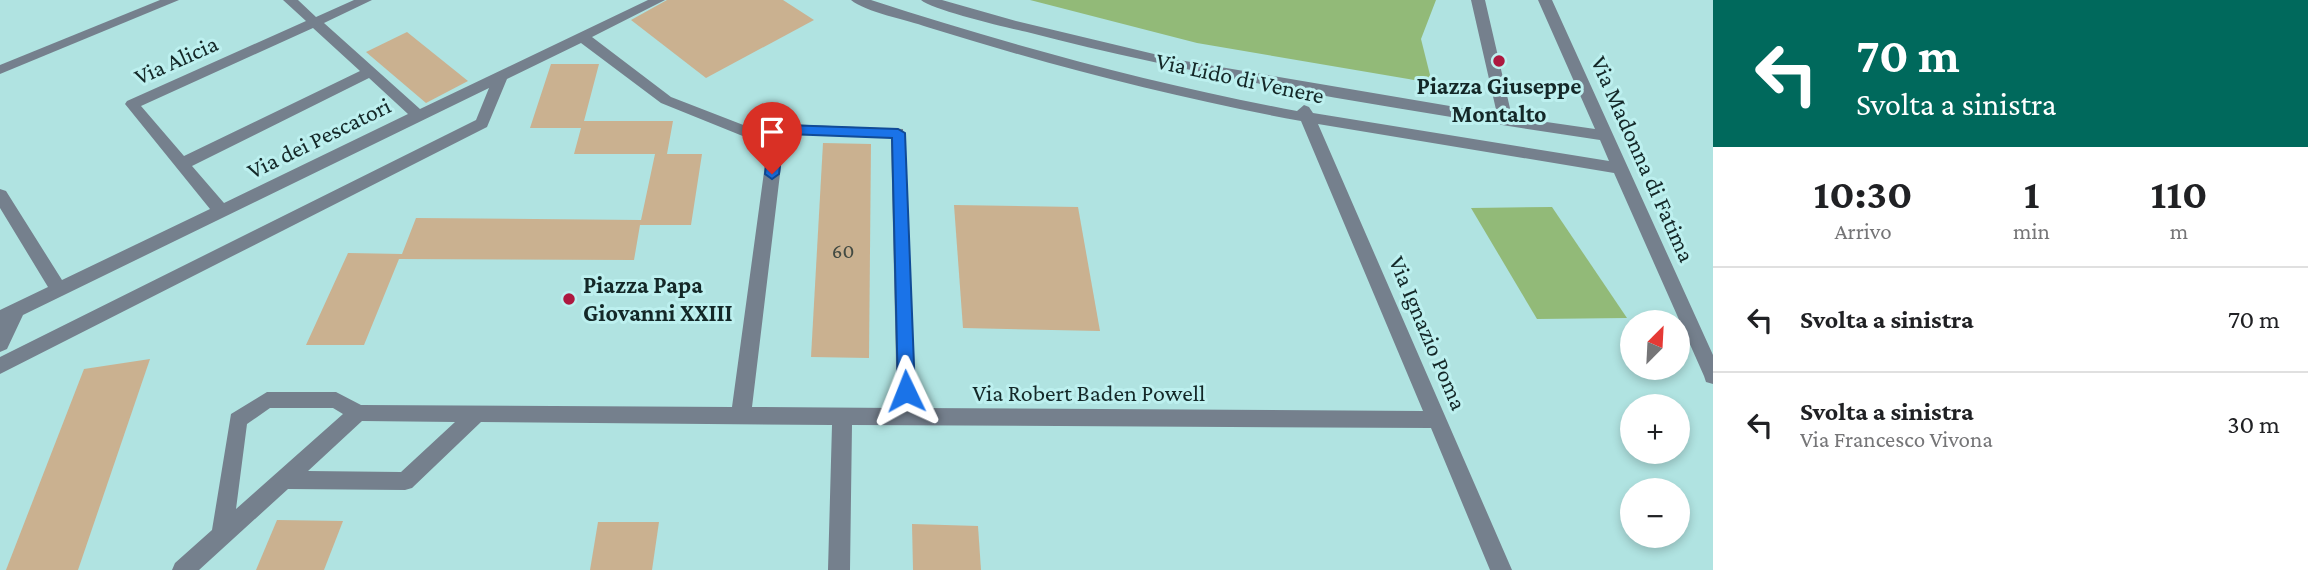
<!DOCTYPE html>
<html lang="it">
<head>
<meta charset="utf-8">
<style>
  body { margin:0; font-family:"Crimson Pro",serif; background:#f6f6f6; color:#202124; height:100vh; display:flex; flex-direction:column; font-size:26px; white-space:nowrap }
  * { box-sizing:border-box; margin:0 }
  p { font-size:23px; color:#757577 }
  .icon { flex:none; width:38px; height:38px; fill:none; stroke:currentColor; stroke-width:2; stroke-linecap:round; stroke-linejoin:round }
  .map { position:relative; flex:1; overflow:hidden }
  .panel { display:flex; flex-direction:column; background:#fff; width:595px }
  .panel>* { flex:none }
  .banner { background:#00695c; color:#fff; overflow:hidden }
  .needle { width:46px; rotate:24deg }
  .controls { position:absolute; left:1620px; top:310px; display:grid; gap:14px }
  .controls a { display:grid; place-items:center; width:70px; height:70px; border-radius:50%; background:#fff; box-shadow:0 4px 10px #0003; font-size:35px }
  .pin { position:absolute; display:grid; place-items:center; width:60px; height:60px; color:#fff; margin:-72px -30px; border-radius:50% 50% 50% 0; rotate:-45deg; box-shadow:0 0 7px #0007 }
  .pin .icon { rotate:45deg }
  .me { position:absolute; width:77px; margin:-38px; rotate:358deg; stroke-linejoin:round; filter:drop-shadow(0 0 5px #0008) }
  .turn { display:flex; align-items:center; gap:24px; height:147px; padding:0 28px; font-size:32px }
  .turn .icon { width:91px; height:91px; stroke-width:2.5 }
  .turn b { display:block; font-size:49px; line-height:60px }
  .eta { display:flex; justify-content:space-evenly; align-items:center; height:119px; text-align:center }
  .eta b { font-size:42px; font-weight:700; line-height:49px }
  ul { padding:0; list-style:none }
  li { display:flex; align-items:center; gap:21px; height:105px; padding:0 28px; border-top:2px solid #e0e0e0 }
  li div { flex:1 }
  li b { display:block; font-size:26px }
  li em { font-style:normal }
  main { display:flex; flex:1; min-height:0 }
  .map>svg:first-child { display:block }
  .green { fill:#92ba78 }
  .building { fill:#cab190 }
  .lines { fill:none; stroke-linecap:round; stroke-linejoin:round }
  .minor { fill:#75808d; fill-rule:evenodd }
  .route { fill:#1a73e8; stroke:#114b97; stroke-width:2 }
  .poi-dot { fill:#ad183f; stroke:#bdf0ef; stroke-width:2.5 }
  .labels { text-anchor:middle; stroke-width:6; stroke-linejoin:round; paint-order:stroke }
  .number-label { font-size:21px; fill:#424a42 }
  .street-label { font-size:24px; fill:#142828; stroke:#bdf0ef }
  .poi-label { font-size:24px; font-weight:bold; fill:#142828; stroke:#bdf0ef }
</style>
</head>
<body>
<main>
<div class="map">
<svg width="1713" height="570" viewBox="0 0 1713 570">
  <rect width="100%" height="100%" fill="#b0e3e1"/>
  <g class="green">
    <polygon points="1030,0 1436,0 1421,39 1432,83 1197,43"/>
    <polygon points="1552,207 1627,318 1537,319 1471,208"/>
  </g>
  <g class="building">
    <polygon points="667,0 783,0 814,20 706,78 631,20"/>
    <polygon points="407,32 468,81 426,103 366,52"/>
    <polygon points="551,64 599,64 584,121 673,121 667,154 702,154 691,225 640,225 634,260 399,259 364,345 306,345 348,253 402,254 416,218 641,220 655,154 574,154 581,128 530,128"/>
    <polygon points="823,143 871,144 869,358 811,357"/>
    <polygon points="954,205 1078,207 1100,331 963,328"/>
    <polygon points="150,359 78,570 6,570 84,369"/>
    <polygon points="277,520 343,521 324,570 256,570"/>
    <polygon points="598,522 659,522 652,570 590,570"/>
    <polygon points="912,524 978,526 981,570 913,570"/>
  </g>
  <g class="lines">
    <g class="minor">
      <polygon points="160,0 179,0 0,74 0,65"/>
      <path d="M283 0H298L316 17 354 0H372L324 23 420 109 648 0H665L592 37 671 97 764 133 785 124 903 129 916 408 1423 411 1301 121C1175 98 1049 65 927 27 908 20 865 12 851 0H871C1010 45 1153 84 1297 111L1304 105 1309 107 1313 113 1609 161 1600 140C1408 111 1216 81 1027 32 1008 28 932 10 921 0H942L1016 21 1179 60 1497 114 1471 0H1485L1512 117 1595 129 1538 0H1552L1713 355V384L1706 382 1704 376 1614 173 1318 124 1512 570H1490L1431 428 852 425 850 570H828L832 425 481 422 412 488 405 490 288 489 199 570H172L175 563 212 530 231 414 267 392H336L361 405 732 407 767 150 760 143 661 103 581 43 507 79 487 127 0 374V357L476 120 489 88 23 315 7 349 0 352V310L48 287 0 208V189L6 191 62 280 210 209 125 104 127 101 306 21ZM313 28 360 71 184 156 141 106ZM369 78 408 114 224 203 192 166ZM787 134 891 138 897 408 752 407 783 149 775 140ZM270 408H333L343 414 236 509 247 424ZM362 421 455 422 401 472 308 471Z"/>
    </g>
  </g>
  <polygon class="route" points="785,125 898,129 905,133 915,391 912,396 906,398 900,396 898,391 892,138 787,134 775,140 782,149 779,174 772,179 765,174 768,150 758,139"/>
  <g class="poi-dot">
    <circle cx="1499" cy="61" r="7"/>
    <circle cx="569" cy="299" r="7"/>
  </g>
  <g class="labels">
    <g class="number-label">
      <text x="843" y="258">60</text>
    </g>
    <g class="street-label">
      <text transform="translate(176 60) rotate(-24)" y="8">Via Alicia</text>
      <text transform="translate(1240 78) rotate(12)" y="8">Via Lido di Venere</text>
      <text transform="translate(319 138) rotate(-26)" y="8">Via dei Pescatori</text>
      <text transform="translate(1643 159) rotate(66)" y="8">Via Madonna di Fatima</text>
      <text transform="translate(1428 333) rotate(67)" y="8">Via Ignazio Poma</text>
      <text x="1089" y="401">Via Robert Baden Powell</text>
    </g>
    <g class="poi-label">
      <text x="1499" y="94">Piazza Giuseppe<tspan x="1499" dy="28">Montalto</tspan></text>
      <text x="583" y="293" text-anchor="start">Piazza Papa<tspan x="583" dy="28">Giovanni XXIII</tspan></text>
    </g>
  </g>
</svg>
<div class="controls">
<a><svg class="needle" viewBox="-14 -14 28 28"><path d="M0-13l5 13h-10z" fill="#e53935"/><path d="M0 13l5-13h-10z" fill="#757577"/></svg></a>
<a>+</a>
<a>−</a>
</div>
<div class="pin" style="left:772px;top:174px;background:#d93025"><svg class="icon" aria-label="arrive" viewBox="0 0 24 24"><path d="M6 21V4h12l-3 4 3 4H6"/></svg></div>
<svg class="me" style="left:906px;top:391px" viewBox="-20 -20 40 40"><path d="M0-17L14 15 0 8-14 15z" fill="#1a73e8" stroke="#fff" stroke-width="4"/></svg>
</div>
<section class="panel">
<div class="banner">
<div class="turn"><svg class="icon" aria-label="left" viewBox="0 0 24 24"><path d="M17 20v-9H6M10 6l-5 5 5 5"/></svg><div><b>70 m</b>Svolta a sinistra</div></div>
</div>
<div class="eta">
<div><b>10:30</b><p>Arrivo</p></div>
<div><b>1</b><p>min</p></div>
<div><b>110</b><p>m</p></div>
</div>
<ul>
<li><svg class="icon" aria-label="left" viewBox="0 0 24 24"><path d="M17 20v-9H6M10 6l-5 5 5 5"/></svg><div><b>Svolta a sinistra</b></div><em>70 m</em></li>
<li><svg class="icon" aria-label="left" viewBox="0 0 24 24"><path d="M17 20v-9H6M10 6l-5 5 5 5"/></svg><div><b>Svolta a sinistra</b><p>Via Francesco Vivona</p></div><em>30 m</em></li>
</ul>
</section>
</main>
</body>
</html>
